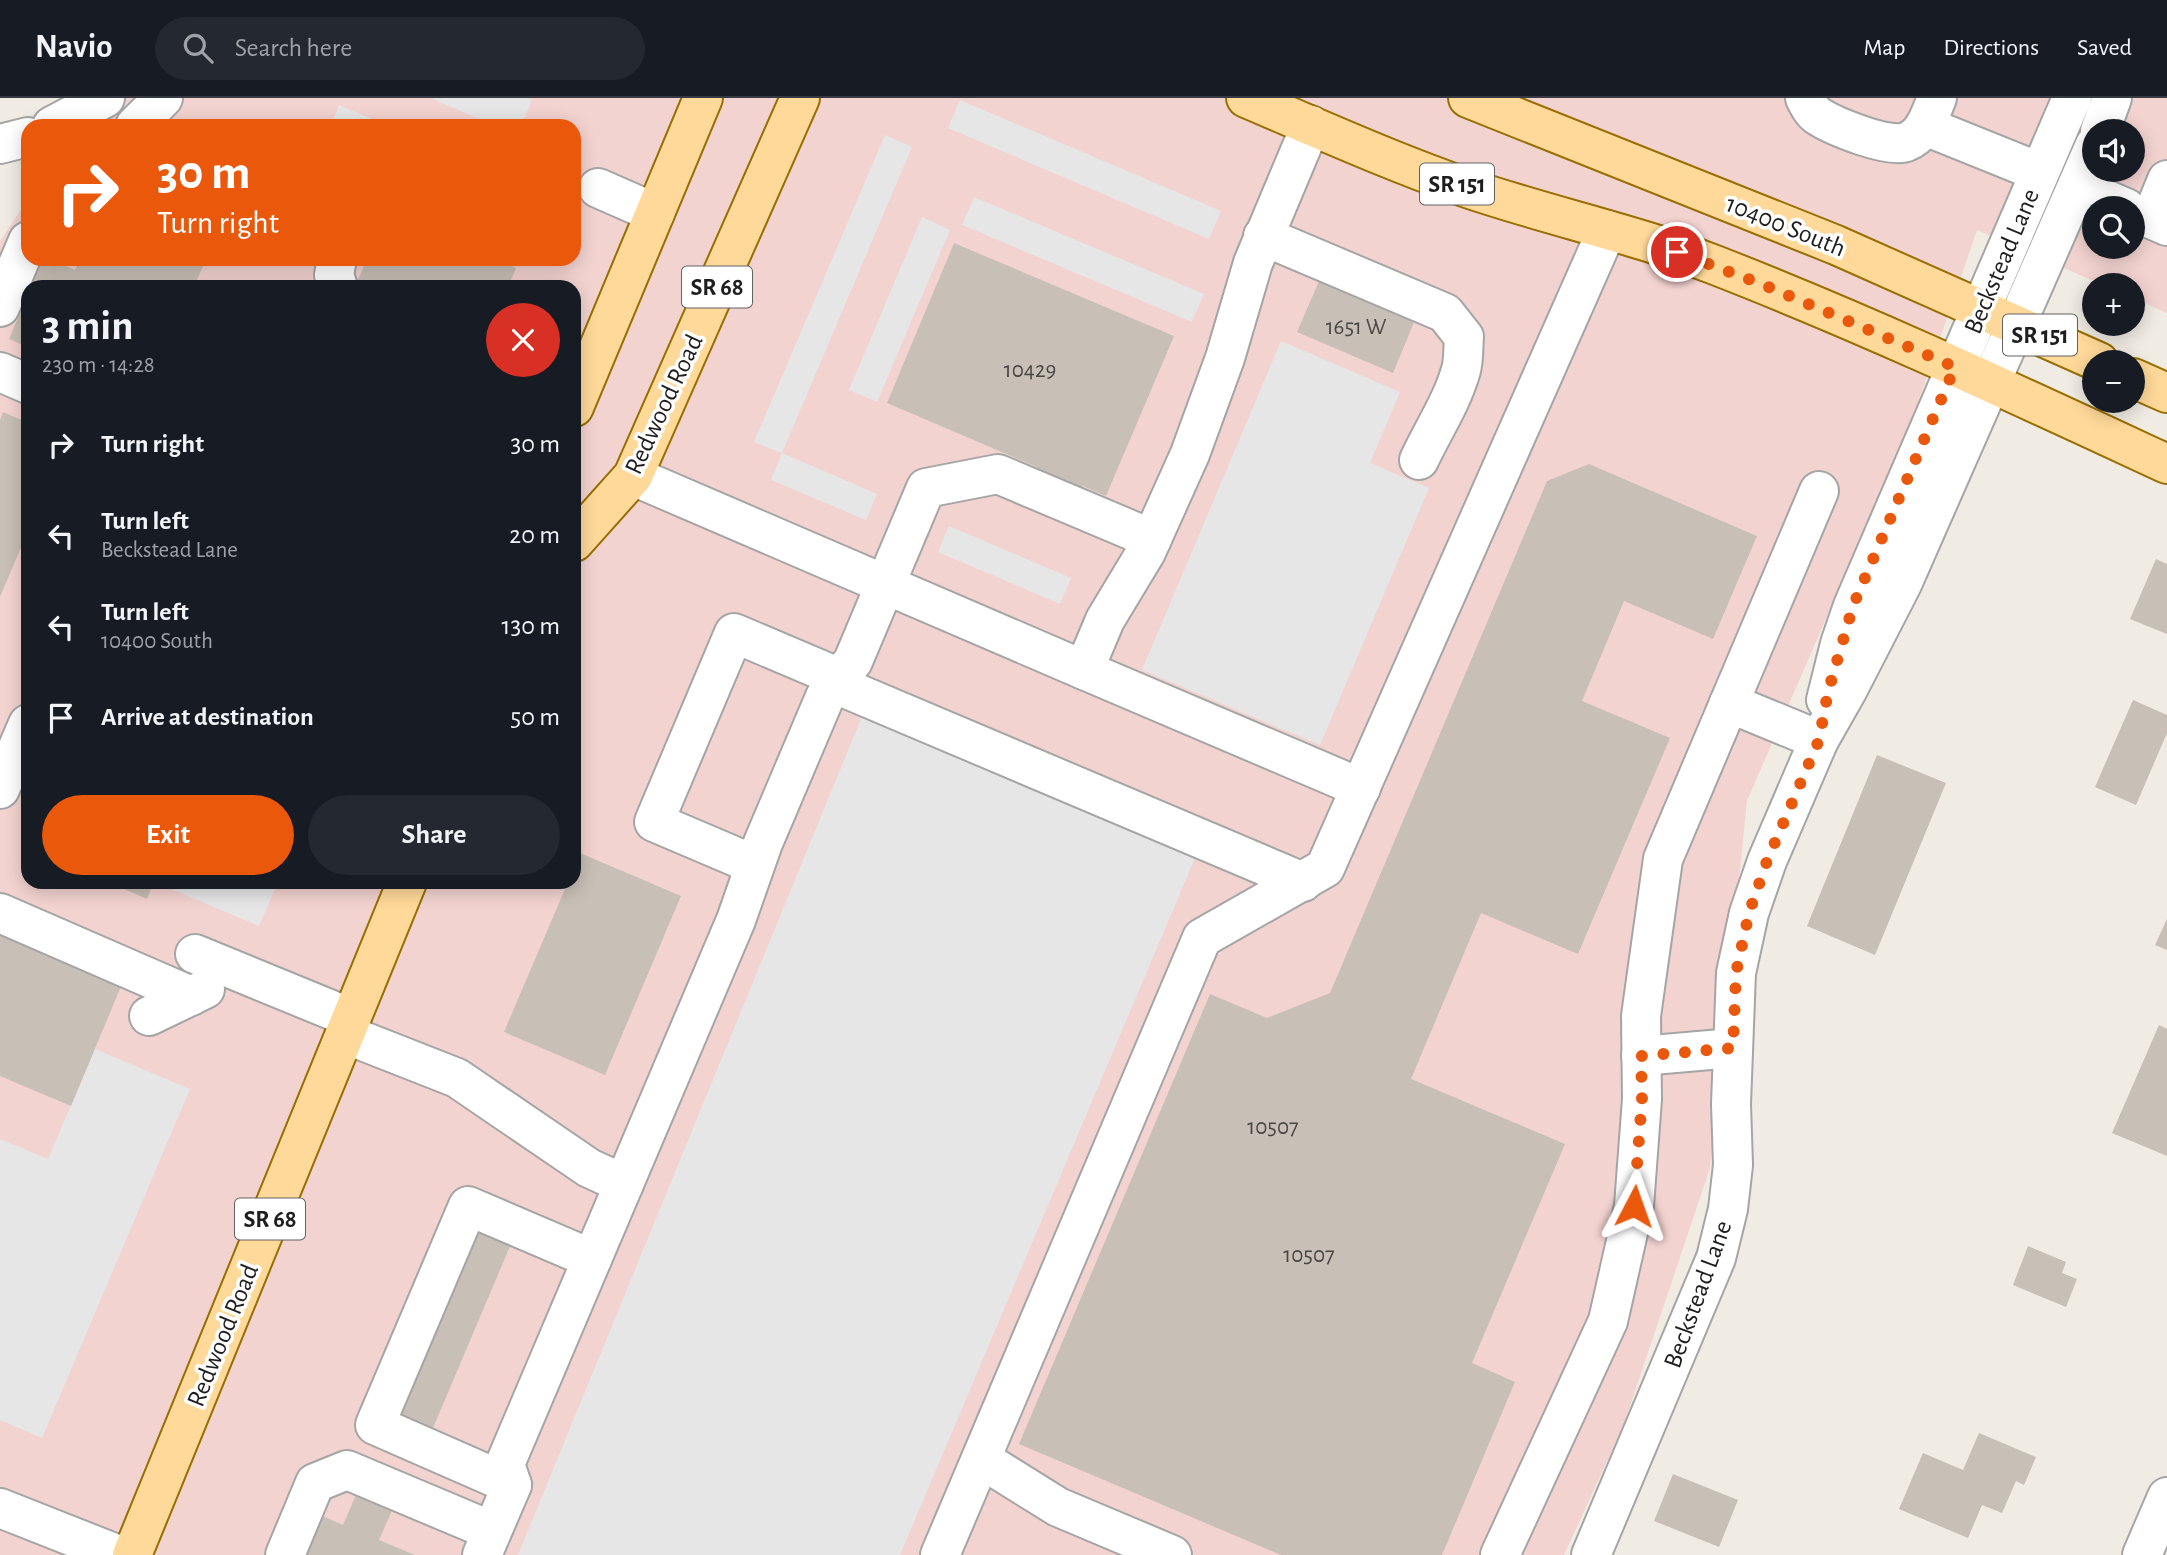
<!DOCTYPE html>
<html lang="en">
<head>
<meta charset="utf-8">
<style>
  body { margin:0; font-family:"Alegreya Sans",sans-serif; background:#242831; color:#f1f3f6; height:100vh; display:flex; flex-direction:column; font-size:26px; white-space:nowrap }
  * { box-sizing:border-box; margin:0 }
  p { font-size:23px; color:#9ea1a6 }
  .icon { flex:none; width:38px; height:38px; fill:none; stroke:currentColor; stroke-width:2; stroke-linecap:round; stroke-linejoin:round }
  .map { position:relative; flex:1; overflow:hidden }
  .panel { position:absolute; left:21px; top:182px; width:560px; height:609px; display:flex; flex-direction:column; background:#171b24; border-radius:21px; box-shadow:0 4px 18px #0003 }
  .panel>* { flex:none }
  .banner { position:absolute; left:21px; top:21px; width:560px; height:147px; border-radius:21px; box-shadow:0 4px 18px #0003; background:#ea580c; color:#fff; overflow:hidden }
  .controls { position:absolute; left:2082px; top:21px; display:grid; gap:14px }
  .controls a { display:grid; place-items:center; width:63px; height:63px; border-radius:50%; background:#171b24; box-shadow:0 4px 18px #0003; font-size:35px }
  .pin { position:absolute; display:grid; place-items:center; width:60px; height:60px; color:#fff; margin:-30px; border:4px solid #fff; border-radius:50%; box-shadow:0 2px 7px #0007 }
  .me { position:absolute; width:77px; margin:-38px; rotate:4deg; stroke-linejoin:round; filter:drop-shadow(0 0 5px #0008) }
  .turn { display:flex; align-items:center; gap:24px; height:147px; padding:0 21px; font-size:32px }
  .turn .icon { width:91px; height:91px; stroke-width:2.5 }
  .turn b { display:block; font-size:49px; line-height:60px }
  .round { display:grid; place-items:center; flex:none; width:74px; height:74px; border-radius:37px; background:#242831 }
  .headline { display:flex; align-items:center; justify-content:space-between; height:119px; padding:0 21px }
  h1 { font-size:42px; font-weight:700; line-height:52px }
  .button { display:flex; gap:14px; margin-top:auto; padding:14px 21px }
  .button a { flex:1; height:80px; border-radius:42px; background:#ea580c; color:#fff; font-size:28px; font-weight:700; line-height:80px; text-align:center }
  .button a+a { background:#242831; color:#f1f3f6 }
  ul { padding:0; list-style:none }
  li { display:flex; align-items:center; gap:21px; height:91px; padding:0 21px }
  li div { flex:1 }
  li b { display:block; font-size:26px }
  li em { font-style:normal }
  header { display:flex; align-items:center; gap:42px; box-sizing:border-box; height:98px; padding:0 35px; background:#171b24; border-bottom:2px solid #363941 }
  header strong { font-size:33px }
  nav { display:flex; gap:38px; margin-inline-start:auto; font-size:24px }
  .search { width:490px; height:63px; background:#242831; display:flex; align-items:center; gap:18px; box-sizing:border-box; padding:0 24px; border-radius:38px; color:#9ea1a6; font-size:26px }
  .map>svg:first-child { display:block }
  .commercial { fill:#f3d3d0; fill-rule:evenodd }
  .parking { fill:#e6e6e6 }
  .building { fill:#c8bfb6 }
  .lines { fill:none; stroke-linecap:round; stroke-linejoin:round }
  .minor-casing { stroke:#a5a5a5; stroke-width:42 }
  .major-casing { stroke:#986e00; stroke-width:42 }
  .minor { stroke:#fff; stroke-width:38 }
  .major { stroke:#ffd999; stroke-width:38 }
  .route { stroke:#ea580c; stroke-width:12; stroke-dasharray:0 21.6 }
  .labels { text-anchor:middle; stroke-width:7; stroke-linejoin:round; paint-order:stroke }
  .number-label { font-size:23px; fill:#484644 }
  .shield { fill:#fff; stroke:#626262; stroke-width:2 }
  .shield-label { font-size:24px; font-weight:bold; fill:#1e1e1e }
  .street-label { font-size:26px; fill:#1e1e1e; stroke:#fff }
</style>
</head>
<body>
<header>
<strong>Navio</strong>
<div class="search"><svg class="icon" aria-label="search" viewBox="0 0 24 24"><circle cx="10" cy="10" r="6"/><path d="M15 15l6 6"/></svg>Search here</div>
<nav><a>Map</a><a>Directions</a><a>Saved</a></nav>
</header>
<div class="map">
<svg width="2167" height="1457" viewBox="0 0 2167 1457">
  <rect width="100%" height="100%" fill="#f0ece3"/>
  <path class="commercial" d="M97 0H2167V215L2133 200V187H2103L1977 132 1912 322 1747 703 1710 1070 1624 1326 1564 1457H0V143L28 101V161H574V28H78ZM2095 33H2133V72H2095ZM2095 110H2133V149H2095ZM28 189H574V784H28Z"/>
  <g class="parking">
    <polygon points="430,0 528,0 532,2 521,28 496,28"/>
    <polygon points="960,2 1221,113 1209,141 948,30"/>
    <polygon points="339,7 388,28 331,28"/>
    <polygon points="885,37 912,49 782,355 877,396 866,422 771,382 782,355 754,344"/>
    <polygon points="974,99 1204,196 1192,224 962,127"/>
    <polygon points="922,119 950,132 877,304 849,292"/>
    <polygon points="1281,243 1400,294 1370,365 1429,390 1320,647 1142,572"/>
    <polygon points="949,428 1071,480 1060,506 938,454"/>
    <polygon points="863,616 1195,760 900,1457 518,1457"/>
    <polygon points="169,784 278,784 259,828 167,789"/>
    <polygon points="95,951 190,991 42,1340 0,1322 0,1041 48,1061"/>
  </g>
  <g class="building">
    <polygon points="954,145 1174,238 1106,398 1083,388 1070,418 1025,399 1037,369 887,305"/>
    <polygon points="43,161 50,161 75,172 80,161 206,161 194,189 31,189"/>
    <polygon points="367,161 494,161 516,170 508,189 355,189"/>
    <polygon points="1320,181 1415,222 1393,275 1297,234"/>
    <polygon points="28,196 28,249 9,241"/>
    <polygon points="3,314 28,325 28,433 0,499 0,322"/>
    <polygon points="1589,366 1757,438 1713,541 1624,503 1582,603 1670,640 1578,856 1481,815 1411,981 1565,1046 1472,1265 1515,1284 1442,1457 1281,1457 1019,1346 1210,896 1267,920 1330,895 1547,383"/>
    <polygon points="2156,461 2167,466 2167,536 2130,521"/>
    <polygon points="2133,602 2167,617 2167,635 2136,707 2095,689"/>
    <polygon points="1877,657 1946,685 1875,857 1807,828"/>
    <polygon points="580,755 681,798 605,977 504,934 568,784 574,784 574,769"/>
    <polygon points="108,784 154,784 147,801"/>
    <polygon points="2167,821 2167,852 2155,847"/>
    <polygon points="0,834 122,886 71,1008 0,978"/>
    <polygon points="2159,927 2167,931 2167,1058 2112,1035"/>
    <polygon points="474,1130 511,1146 430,1337 393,1322"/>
    <polygon points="2028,1148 2066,1164 2062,1175 2077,1181 2066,1209 2013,1187"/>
    <polygon points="1979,1335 2036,1359 2024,1387 2016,1383 2002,1415 1982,1407 1968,1440 1899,1411 1923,1355 1963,1372"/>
    <polygon points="1673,1376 1738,1402 1719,1449 1654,1423"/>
    <polygon points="361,1385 397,1401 379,1442 415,1457 301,1457 318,1416 343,1427"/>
  </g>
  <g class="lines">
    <defs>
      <g id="minor">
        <path d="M1805 0C1808 6 1812 14 1818 18 1833 28 1890 51 1906 44 1925 37 1930 16 1937 0"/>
        <polyline points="52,28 105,0"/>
        <polyline points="135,28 163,0"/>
        <polyline points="1925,28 2039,74"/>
        <polyline points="2100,33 2112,0"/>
        <polyline points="0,46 28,39"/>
        <polyline points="2167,82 2151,121 2167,128"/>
        <polyline points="2077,89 2126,110"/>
        <polyline points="598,90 655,115"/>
        <path d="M1263 138 1445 215 1464 239C1463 249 1464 261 1461 272 1452 304 1433 332 1419 362"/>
        <polyline points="337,161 334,177 338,189"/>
        <polyline points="0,209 28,143"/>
        <polyline points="0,274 28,286"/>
        <polyline points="633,378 1084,572 1105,522 1146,454 1190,356 1225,260 1253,165 1311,27"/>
        <polyline points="1084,572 1361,690"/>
        <polyline points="835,586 1303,784"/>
        <polyline points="1826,602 1840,546 1853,508 2072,0"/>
        <polyline points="1729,605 1819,642"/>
        <polyline points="0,691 28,626"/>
        <polyline points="755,767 654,724 734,535 840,580"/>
        <polyline points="0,815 191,898"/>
        <polyline points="195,856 351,920"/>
        <polyline points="149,918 205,891"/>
        <polyline points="345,936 457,980 589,1070 624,1086"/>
        <polyline points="1641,958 1733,950"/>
        <polyline points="981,1361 1058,1409 1172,1457"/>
        <polyline points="512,1387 375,1327 468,1108 592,1161"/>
        <polyline points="0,1410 119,1457"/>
        <polyline points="285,1457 315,1385 347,1372 492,1433"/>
        <polyline points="482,1457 512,1387 505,1366 736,822 763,745 825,599 853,563 926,390 998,376 1152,441"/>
        <polyline points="940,1457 1202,840 1325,770 1607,132"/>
        <polyline points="1500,1457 1608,1223 1634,1108 1642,1001 1641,918 1663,761 1819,393"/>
        <polyline points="1591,1457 1716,1160 1728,1111 1733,1067 1731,1006 1736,875 1749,815 1767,763 1819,642 1848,591 1902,486 2095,47"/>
        <polyline points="2142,1457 2167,1399"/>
      </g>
      <g id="major">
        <path d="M1246 0C1319 31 1392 64 1467 90 1549 118 1635 136 1715 167 1869 227 2018 297 2167 366"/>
        <polyline points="1468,0 1836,147 2099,264"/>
        <polyline points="2133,280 2167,295"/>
        <polyline points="574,309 703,0"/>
        <polyline points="574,444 633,378 800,0"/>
        <polyline points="132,1457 407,784"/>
      </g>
    </defs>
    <use href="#minor" class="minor-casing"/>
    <use href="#major" class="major-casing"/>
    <use href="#minor" class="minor"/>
    <use href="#major" class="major"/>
  </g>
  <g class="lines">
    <polyline class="route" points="1634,1108 1642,1000 1641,958 1733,950 1736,875 1749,815 1767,763 1819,642 1828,594 1853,508 1955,269 1764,187 1677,154"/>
  </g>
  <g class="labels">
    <g class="number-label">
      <text x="1356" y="236">1651 W</text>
      <text x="1030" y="279">10429</text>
      <text x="1273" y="1036">10507</text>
      <text x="1309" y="1164">10507</text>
    </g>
    <g class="shield">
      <rect x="1420" y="65.5" width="74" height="41" rx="5"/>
      <rect x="682" y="168.5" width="70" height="41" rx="5"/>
      <rect x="2003" y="216.5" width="74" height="41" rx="5"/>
      <rect x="235" y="1100.5" width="70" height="41" rx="5"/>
    </g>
    <g class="shield-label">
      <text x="1457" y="94">SR 151</text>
      <text x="717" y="197">SR 68</text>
      <text x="2040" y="245">SR 151</text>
      <text x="270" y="1129">SR 68</text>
    </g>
    <g class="street-label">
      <text transform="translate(1786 127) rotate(22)" y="9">10400 South</text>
      <text transform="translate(2001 163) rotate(-67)" y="9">Beckstead Lane</text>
      <text transform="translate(663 306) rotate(-65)" y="9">Redwood Road</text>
      <text transform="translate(1697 1196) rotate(-70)" y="9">Beckstead Lane</text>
      <text transform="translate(222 1237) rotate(-68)" y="9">Redwood Road</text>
    </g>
  </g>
</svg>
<div class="controls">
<a><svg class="icon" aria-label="sound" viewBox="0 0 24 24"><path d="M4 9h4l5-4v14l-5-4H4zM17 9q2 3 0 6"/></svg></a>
<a><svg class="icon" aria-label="search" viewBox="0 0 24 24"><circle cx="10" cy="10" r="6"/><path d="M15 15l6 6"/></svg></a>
<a>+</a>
<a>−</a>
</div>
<div class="pin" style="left:1677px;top:154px;background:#d93025"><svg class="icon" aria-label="arrive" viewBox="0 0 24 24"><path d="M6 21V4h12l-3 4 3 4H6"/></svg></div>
<svg class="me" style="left:1634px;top:1108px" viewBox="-20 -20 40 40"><path d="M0-17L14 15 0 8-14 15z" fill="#ea580c" stroke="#fff" stroke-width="4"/></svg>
<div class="banner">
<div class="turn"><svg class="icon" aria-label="right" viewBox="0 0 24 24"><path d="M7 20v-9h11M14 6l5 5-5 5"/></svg><div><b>30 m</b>Turn right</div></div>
</div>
<section class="panel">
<div class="headline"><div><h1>3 min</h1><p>230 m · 14:28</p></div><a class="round" style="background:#d93025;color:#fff"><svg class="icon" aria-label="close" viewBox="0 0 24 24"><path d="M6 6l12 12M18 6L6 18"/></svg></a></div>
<ul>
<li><svg class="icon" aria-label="right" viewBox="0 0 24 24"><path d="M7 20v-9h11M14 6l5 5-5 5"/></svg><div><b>Turn right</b></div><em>30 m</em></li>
<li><svg class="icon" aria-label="left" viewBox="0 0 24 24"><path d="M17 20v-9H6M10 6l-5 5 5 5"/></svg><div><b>Turn left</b><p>Beckstead Lane</p></div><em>20 m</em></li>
<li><svg class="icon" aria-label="left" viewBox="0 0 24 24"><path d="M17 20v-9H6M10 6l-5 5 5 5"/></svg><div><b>Turn left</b><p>10400 South</p></div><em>130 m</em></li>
<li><svg class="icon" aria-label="arrive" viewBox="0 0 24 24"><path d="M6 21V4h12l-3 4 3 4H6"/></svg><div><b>Arrive at destination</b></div><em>50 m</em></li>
</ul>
<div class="button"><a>Exit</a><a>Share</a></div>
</section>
</div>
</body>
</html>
